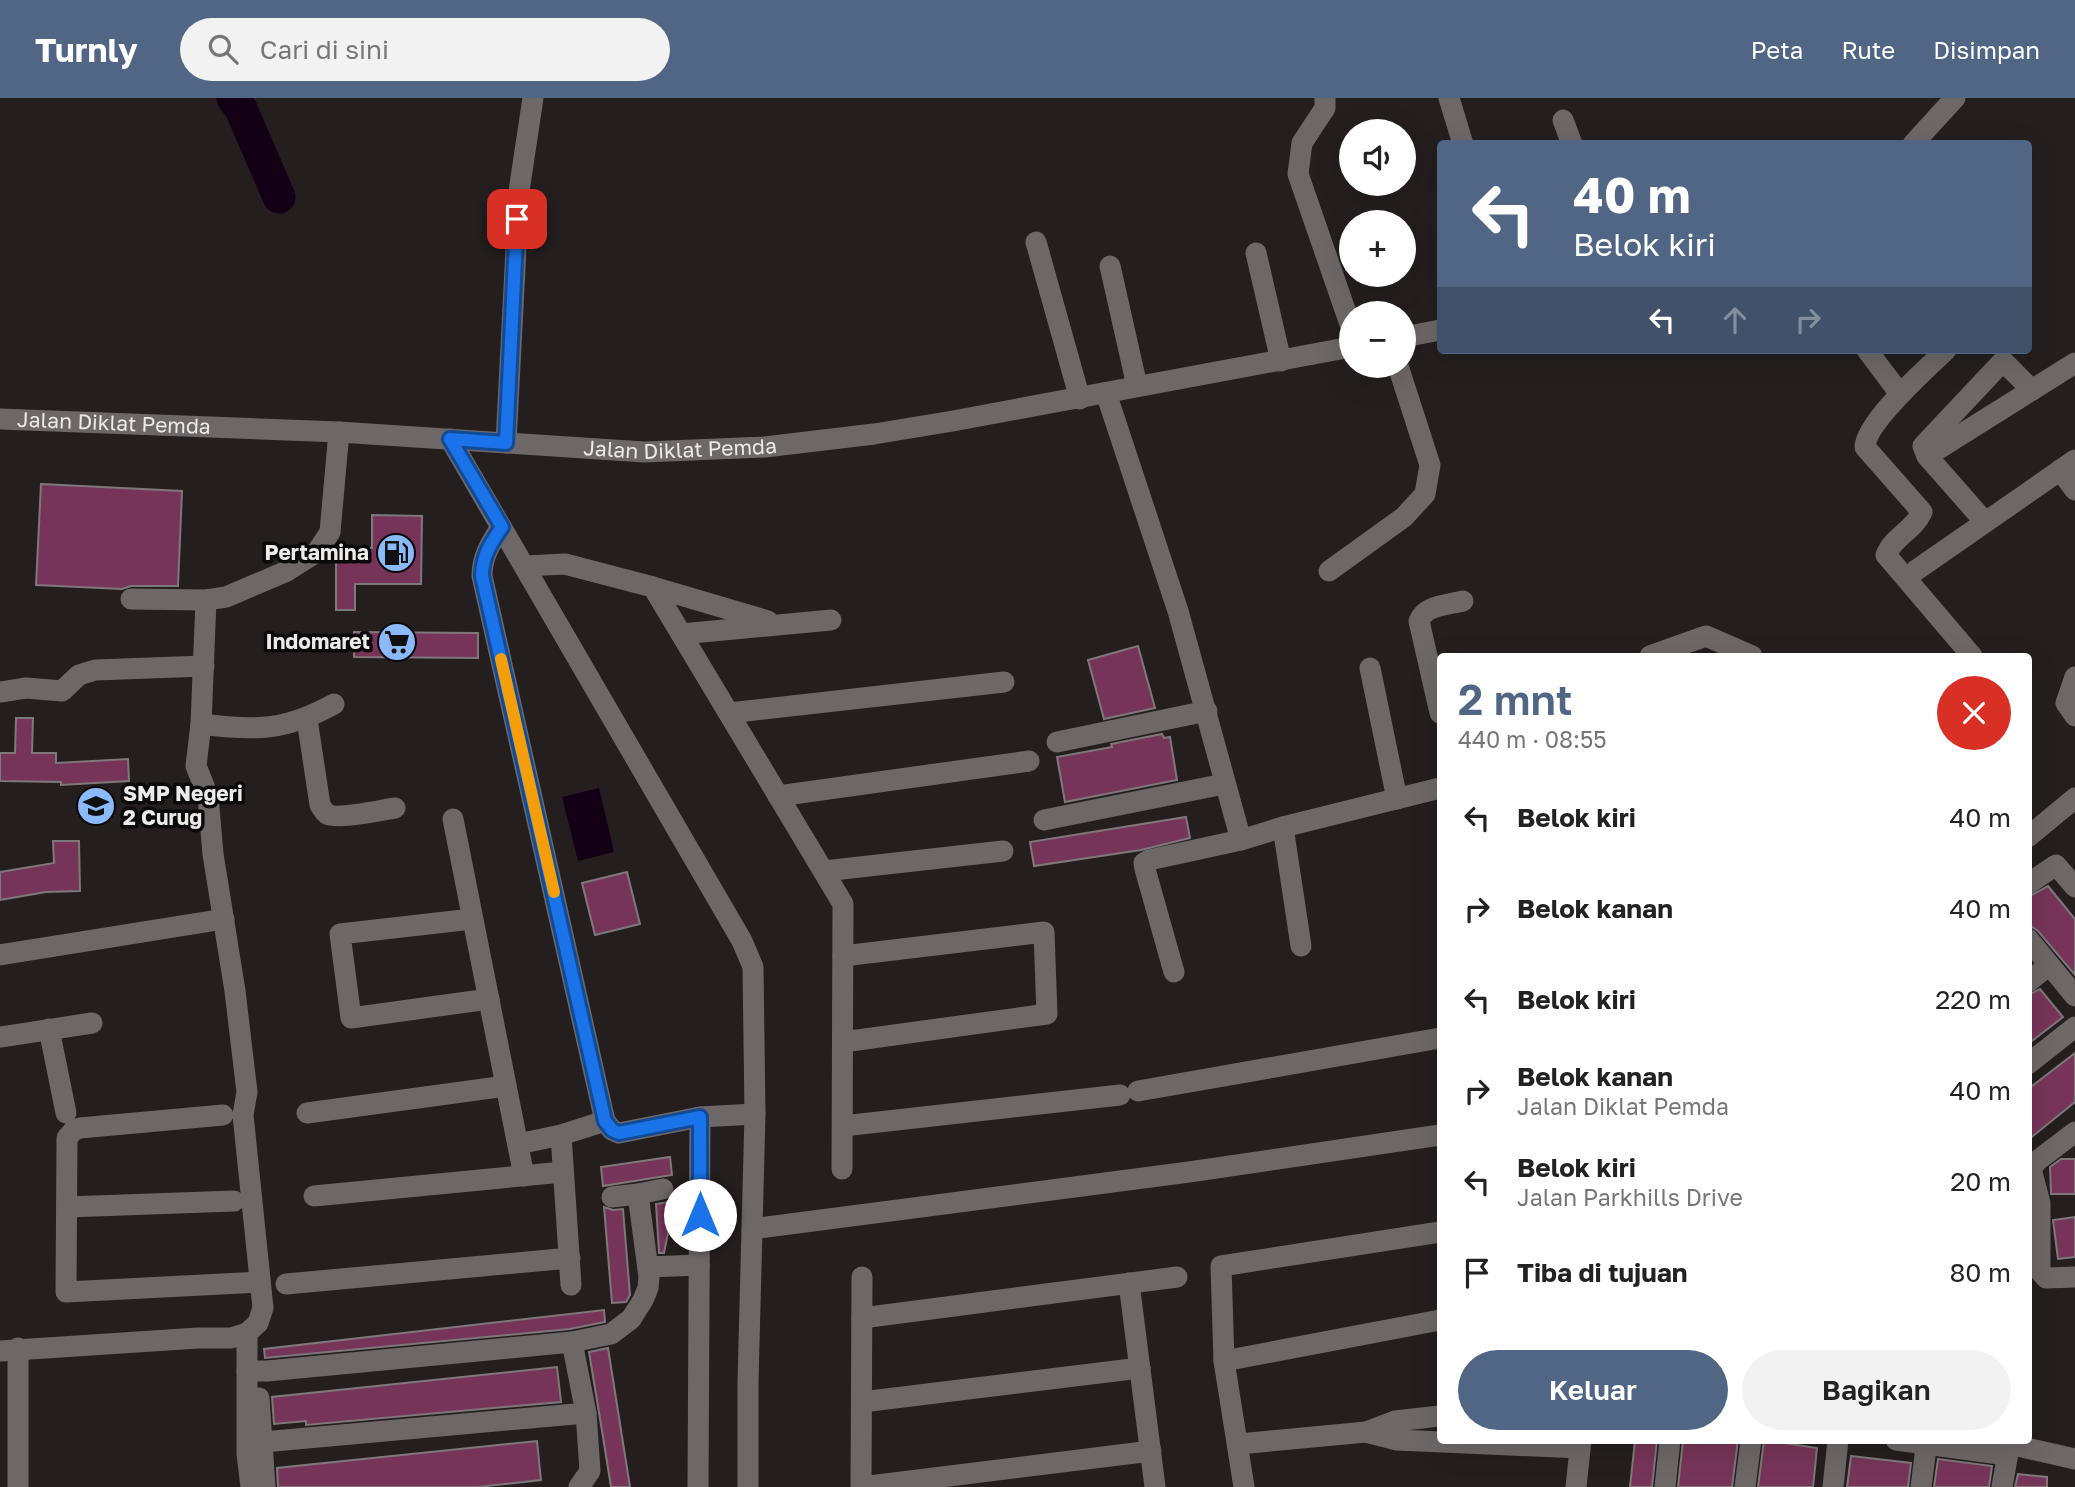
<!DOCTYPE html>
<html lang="id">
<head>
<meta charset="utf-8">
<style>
  body { margin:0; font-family:"Golos Text",sans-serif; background:#f2f2f2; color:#222; height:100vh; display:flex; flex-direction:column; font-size:26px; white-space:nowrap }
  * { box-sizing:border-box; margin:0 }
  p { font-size:23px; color:#767676 }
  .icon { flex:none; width:38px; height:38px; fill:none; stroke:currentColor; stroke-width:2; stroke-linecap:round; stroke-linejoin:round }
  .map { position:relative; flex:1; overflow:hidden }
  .side { position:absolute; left:1437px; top:555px; width:595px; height:791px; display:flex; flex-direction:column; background:#fff; border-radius:7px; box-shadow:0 7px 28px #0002 }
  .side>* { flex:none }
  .top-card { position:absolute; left:1437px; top:42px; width:595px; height:214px; border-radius:7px; box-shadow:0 7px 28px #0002; background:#516684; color:#fff; overflow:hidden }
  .controls { position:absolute; left:1339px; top:21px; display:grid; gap:14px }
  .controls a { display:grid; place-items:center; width:77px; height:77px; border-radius:50%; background:#fff; box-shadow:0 7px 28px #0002; font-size:35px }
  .pin { position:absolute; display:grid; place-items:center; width:60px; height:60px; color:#fff; margin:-30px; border-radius:14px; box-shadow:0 4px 10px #0006 }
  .me { position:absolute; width:77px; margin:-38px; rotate:0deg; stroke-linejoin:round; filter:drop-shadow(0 0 5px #0008) }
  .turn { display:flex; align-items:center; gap:24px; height:147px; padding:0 21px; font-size:32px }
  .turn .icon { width:91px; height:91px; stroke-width:2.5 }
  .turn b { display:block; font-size:49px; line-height:60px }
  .lanes { display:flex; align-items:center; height:66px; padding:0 21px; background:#0003; justify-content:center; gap:35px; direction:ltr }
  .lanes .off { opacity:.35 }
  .round { display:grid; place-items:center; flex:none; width:74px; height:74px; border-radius:37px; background:#f2f2f2 }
  .overview { display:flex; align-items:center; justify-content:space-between; height:119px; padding:0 21px }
  h1 { font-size:42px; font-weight:600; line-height:52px; color:#516684 }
  .action { display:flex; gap:14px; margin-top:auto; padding:14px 21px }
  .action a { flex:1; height:80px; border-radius:42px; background:#516684; color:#fff; font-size:28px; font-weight:600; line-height:80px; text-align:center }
  .action a+a { background:#f2f2f2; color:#222 }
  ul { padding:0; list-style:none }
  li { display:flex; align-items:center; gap:21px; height:91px; padding:0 21px }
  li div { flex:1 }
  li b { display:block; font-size:26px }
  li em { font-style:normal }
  header { display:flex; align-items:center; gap:42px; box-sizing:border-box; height:98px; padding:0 35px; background:#516684; color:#fff }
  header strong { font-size:33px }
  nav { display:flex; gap:38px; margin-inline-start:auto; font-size:24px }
  .search { width:490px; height:63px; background:#f2f2f2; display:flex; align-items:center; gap:18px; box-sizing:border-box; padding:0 24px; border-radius:38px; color:#767676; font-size:26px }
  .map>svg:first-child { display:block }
  .water { fill:#140016 }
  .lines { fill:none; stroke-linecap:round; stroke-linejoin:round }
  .river { stroke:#140016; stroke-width:33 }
  .building { fill:#763558; stroke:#7e787b; stroke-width:2 }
  .minor { stroke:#6e6768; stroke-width:21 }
  .route-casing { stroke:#114b97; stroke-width:18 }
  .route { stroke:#1a73e8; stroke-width:12 }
  .slow { stroke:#f59e0b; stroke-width:12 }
  .labels { text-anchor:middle; stroke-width:7; stroke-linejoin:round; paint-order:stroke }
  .street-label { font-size:21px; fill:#eeeaea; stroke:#0b0909 }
  .poi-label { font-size:21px; font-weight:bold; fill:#eeeaea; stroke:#0b0909; text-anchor:end }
</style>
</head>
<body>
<header>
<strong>Turnly</strong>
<div class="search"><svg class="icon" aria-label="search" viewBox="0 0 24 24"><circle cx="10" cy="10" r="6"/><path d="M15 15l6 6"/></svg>Cari di sini</div>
<nav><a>Peta</a><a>Rute</a><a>Disimpan</a></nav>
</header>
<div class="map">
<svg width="2075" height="1389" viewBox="0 0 2075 1389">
  <rect width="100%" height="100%" fill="#241e1f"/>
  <polygon class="water" points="599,690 614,754 578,763 562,699"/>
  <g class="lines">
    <polyline class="river" points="233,0 241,11 279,99"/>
  </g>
  <g class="building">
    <polygon points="41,386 182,393 178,488 131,488 122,491 36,487"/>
    <polygon points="372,417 422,418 421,486 355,486 355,512 336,512 336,450 372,450"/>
    <polygon points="354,534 478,535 478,560 354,559"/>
    <polygon points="1138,548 1155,610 1104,621 1088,562"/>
    <polygon points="16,620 33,620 32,655 56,655 56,665 128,661 129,683 61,687 61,684 0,683 0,655 15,655"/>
    <polygon points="1162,636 1164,640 1170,639 1177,682 1065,704 1057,659 1112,649 1111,646"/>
    <polygon points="1186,719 1190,740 1141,752 1034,768 1030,744"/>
    <polygon points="53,743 79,743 80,793 46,794 0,802 0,774 54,765"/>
    <polygon points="627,774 640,826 595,837 582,785"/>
    <polygon points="2048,788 2075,821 2075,877 2038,833 2028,826 2028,799"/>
    <polygon points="2040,891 2063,919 2028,946 2028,897"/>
    <polygon points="2075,955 2075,1004 2028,1042 2028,991"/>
    <polygon points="670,1059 672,1077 603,1088 601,1069"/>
    <polygon points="2061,1061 2075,1061 2075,1096 2051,1096 2050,1069"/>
    <polygon points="675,1103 676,1125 670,1125 664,1155 659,1155 656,1106"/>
    <polygon points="604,1109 613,1112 623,1111 630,1197 626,1204 612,1205"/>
    <polygon points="2075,1119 2075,1159 2058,1161 2053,1122"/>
    <polygon points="604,1212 605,1224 570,1231 265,1260 264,1251"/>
    <polygon points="608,1250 624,1351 630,1389 611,1389 603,1339 589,1254"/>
    <polygon points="557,1269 561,1304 306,1327 306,1323 274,1326 272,1299"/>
    <polygon points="1635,1342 1657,1342 1652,1389 1630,1389"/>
    <polygon points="1683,1342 1738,1342 1732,1389 1678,1389"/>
    <polygon points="1764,1342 1817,1350 1813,1389 1758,1389"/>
    <polygon points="537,1343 541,1382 478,1389 278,1389 277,1370"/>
    <polygon points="1851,1358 1911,1365 1908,1389 1847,1389"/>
    <polygon points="1938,1361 1992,1368 1989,1389 1934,1389"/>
    <polygon points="2018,1376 2047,1379 2047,1389 2015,1389"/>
  </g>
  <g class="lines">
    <g class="minor">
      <polyline points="1325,0 1325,10 1302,45 1298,76 1351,229"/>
      <polyline points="1449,0 1463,46"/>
      <polyline points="1563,22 1572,46"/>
      <polyline points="1913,46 1955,0"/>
      <polyline points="1036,144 1080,301"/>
      <polyline points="1256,155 1281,263"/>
      <polyline points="1110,168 1137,288"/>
      <polyline points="1404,239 1440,232"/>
      <polyline points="1867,252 1900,296"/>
      <path d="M1946 252C1926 271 1866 324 1865 349L1922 414C1914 432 1893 439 1886 457L1972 558"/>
      <polyline points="1106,295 1178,513 1241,742"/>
      <path id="s1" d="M0 321 339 334 644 354 765 349 874 336 953 323 1351 249"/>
      <polyline points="450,341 742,843 753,869 755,1016 748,1284 748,1389"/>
      <polyline points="506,345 519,93 533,0"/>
      <polyline points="1927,358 2075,265"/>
      <polyline points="2060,372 2075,392"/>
      <polyline points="1985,424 1927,358 1923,348 2003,263 2032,292"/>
      <path d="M501 429C491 445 482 458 482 478L605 1023 612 1032 619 1035 700 1019 755 1016"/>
      <polyline points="525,468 565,466 653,489 843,806 842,1071"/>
      <polyline points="1329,473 1404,419 1425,396 1430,367 1398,268"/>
      <polyline points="1915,473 2075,362"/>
      <polyline points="653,489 768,523"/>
      <polyline points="131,501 206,502 226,499 287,473 317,454 330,434 339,334"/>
      <polyline points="206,502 201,626 196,668 208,698 213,756 235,893 247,994 243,1017 263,1210 258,1225 247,1235 247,1356 251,1389"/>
      <polyline points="681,536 831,522"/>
      <polyline points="1650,558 1706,538 1752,558"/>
      <polyline points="1370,570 1397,701"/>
      <polyline points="2075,579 2066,605 2075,618"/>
      <polyline points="0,594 26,590 62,593 79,577 95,572 204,568"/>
      <polyline points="729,615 1004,584"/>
      <path d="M1440 615 1419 523C1425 507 1448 507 1463 503"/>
      <path d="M307 621 320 707C322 710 323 713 327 716 337 722 381 712 395 710"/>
      <path d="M201 626C256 633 285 633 334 606"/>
      <polyline points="1057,644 1207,613"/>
      <polyline points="778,698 1029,663"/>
      <polyline points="453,721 524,1078"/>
      <polyline points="1044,722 1224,686"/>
      <polyline points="1283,729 1301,848"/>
      <polyline points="2028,739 2075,700"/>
      <polyline points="824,773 1003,753"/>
      <polyline points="2028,786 2056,767 2075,789"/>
      <polyline points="472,821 340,836 351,920 489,901"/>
      <polyline points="2028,841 2075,898"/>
      <polyline points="0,857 224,821"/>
      <polyline points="1174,874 1145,771 1144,765 1149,762 1241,742 1283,729 1440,690"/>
      <polyline points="2028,884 2049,867"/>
      <polyline points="49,931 66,1015"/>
      <polyline points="0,939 92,925"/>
      <polyline points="843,944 1047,916 1044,834 843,858"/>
      <polyline points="2028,966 2075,929"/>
      <polyline points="1138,993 1440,940"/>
      <polyline points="307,1015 506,988"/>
      <polyline points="223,1017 80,1030 74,1032 67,1040 66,1194 260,1184"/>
      <polyline points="843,1028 1120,997"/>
      <polyline points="2075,1034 2037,1063 2031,1071 2040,1105 2040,1173 2046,1180 2075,1179"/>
      <polyline points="561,1037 571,1187"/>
      <polyline points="518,1046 561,1037 605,1023"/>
      <polyline points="314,1098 563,1074"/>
      <polyline points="612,1099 638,1096"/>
      <polyline points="67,1109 234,1103"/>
      <polyline points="752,1131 1189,1074 1440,1037"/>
      <polyline points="648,1169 699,1167"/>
      <polyline points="862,1179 861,1389 1151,1353"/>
      <polyline points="1129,1185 1155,1389"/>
      <polyline points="286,1186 570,1160"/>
      <polyline points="862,1220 1177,1179"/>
      <polyline points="0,1253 198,1240 231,1240 247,1235"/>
      <polyline points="1224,1263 1440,1222"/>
      <polyline points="247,1273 267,1273 572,1244 611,1236 631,1221 643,1202 648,1190 649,1179 638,1096 663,1091"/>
      <polyline points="259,1300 265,1389"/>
      <polyline points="862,1304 1140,1270"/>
      <polyline points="1366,1334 1397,1342 1580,1350"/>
      <polyline points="1896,1342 2007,1357"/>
      <polyline points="263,1344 586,1315 572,1244"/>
      <polyline points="1239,1346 1366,1334 1395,1323 1440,1318"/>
      <polyline points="2009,1346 2075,1361"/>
      <polyline points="18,1389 18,1250"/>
      <polyline points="579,1389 590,1373 586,1315"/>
      <polyline points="698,1389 700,1019"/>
      <polyline points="1244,1389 1224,1263 1221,1168 1440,1134"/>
      <polyline points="1576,1389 1581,1342"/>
      <polyline points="1665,1389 1670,1342"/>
      <polyline points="1745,1389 1751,1342"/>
      <polyline points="1833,1389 1838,1342"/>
      <polyline points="1921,1389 1927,1342"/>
      <polyline points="2002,1389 2010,1343"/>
    </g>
  </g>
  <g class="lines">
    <defs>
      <path id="route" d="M517 121 506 345 450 341 502 429C491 445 482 458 482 478L605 1023 612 1032 619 1035 700 1019V1117"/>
    </defs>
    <use href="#route" class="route-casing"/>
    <use href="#route" class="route"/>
    <polyline class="slow" points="501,561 554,794"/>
  </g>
  <defs>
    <symbol id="fuel-disc" viewBox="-11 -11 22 22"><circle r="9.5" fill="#8bbafc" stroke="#0b0909"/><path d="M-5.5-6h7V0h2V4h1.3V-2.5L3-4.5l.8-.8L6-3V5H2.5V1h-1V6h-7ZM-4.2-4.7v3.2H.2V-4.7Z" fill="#111"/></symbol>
    <symbol id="supermarket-disc" viewBox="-11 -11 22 22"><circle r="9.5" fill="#8bbafc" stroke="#0b0909"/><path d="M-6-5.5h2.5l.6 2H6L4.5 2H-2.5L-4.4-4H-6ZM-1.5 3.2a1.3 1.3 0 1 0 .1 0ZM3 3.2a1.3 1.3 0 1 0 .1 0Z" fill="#111"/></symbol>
    <symbol id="school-disc" viewBox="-11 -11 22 22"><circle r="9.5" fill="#8bbafc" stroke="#0b0909"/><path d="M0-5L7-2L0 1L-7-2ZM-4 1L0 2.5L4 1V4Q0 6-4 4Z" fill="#111"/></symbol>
  </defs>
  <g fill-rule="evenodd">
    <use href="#fuel-disc" x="374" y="433" width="44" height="44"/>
    <use href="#supermarket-disc" x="375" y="522" width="44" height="44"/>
    <use href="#school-disc" x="74" y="686" width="44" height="44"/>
  </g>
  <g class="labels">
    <g class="street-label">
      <text dy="7" stroke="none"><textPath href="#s1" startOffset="114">Jalan Diklat Pemda</textPath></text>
      <text dy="7" stroke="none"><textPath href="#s1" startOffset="681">Jalan Diklat Pemda</textPath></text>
    </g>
    <g class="poi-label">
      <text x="369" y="462">Pertamina</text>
      <text x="370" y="551">Indomaret</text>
      <text x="123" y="703" text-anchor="start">SMP Negeri<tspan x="123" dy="24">2 Curug</tspan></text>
    </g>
  </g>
</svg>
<div class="controls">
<a><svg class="icon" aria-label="sound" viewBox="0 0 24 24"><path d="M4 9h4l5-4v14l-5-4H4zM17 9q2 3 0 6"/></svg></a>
<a>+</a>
<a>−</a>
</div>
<div class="pin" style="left:517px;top:121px;background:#d93025"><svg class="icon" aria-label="arrive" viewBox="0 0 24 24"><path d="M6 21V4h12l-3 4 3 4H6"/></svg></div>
<svg class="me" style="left:700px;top:1117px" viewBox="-20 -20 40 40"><circle r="19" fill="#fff"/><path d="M0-13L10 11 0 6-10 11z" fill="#1a73e8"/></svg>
<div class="top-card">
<div class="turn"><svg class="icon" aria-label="left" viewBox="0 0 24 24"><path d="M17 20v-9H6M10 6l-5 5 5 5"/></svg><div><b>40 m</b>Belok kiri</div></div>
<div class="lanes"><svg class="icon" aria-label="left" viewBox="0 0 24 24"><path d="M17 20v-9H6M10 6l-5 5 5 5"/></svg><svg class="icon off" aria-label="ahead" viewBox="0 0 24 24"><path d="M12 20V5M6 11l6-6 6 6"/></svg><svg class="icon off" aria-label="right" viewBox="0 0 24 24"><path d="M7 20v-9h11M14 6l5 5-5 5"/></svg></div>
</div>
<section class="side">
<div class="overview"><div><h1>2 mnt</h1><p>440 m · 08:55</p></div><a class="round" style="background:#d93025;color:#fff"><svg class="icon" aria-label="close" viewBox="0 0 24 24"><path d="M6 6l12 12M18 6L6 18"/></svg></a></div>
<ul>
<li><svg class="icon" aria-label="left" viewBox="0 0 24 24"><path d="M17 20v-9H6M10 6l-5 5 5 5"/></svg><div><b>Belok kiri</b></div><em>40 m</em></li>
<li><svg class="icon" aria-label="right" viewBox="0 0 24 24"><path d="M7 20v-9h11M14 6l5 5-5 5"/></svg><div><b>Belok kanan</b></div><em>40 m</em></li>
<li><svg class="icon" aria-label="left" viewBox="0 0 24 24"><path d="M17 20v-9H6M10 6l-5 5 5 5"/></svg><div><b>Belok kiri</b></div><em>220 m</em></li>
<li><svg class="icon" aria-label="right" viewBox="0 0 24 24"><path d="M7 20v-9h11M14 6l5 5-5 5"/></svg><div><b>Belok kanan</b><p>Jalan Diklat Pemda</p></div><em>40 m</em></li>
<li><svg class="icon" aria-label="left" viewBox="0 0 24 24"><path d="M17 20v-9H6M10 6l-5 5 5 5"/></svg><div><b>Belok kiri</b><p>Jalan Parkhills Drive</p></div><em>20 m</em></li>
<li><svg class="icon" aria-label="arrive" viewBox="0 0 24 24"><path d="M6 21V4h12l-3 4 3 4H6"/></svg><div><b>Tiba di tujuan</b></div><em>80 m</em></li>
</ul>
<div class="action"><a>Keluar</a><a>Bagikan</a></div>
</section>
</div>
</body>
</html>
